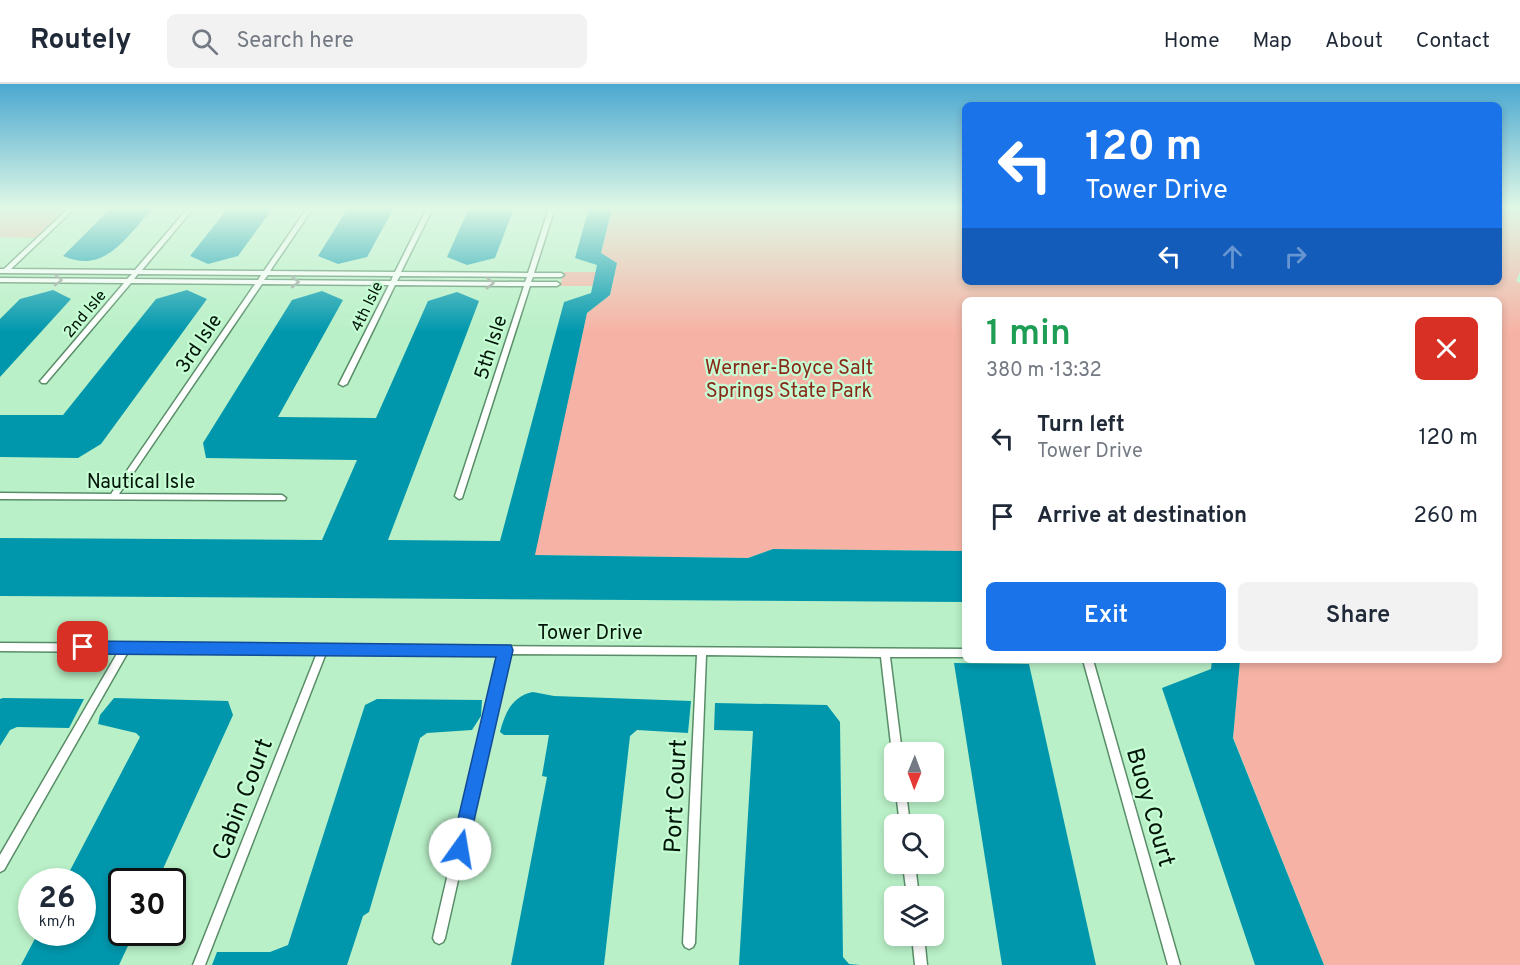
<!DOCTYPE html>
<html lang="en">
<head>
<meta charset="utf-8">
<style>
  body { margin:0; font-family:Overpass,sans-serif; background:#f2f2f3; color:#1f2937; height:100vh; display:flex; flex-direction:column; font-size:22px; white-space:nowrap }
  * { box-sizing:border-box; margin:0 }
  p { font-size:20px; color:#747a83 }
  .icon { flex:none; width:33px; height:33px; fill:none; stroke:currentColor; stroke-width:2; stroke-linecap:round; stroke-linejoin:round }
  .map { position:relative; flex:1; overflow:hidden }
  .panel { position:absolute; left:962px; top:213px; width:540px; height:366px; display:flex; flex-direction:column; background:#fff; border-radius:9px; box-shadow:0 3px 9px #0003 }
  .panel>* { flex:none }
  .banner { position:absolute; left:962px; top:18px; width:540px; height:183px; border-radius:9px; box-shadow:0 3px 9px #0003; background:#1a73e8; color:#fff; overflow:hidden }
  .needle { width:39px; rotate:181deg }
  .controls { position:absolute; left:884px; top:658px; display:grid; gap:12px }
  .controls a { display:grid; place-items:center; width:60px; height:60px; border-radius:9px; background:#fff; box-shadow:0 3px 9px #0003; font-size:30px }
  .speed { position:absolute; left:18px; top:784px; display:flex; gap:12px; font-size:30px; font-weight:700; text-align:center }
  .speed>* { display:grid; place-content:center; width:78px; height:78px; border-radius:50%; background:#fff; box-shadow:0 3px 9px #0003; line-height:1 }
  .speed small { font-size:15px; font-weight:400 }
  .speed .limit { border:3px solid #111; border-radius:9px; background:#fff; color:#111 }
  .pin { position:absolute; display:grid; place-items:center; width:51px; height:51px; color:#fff; margin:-26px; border-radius:12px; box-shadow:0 3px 9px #0006 }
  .me { position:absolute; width:66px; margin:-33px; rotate:13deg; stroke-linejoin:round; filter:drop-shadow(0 0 4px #0008) }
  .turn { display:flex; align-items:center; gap:21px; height:126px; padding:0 24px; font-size:27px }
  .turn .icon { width:78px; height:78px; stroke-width:2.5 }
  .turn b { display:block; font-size:42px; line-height:51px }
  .lanes { display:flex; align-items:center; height:57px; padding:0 24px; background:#0003; justify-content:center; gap:30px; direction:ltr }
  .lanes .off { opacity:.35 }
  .round { display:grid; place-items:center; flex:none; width:63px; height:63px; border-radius:9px; background:#f2f2f3 }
  .overview { display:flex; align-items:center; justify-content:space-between; height:102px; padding:0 24px }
  h1 { font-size:36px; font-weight:600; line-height:45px; color:#1e9e55 }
  .action { display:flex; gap:12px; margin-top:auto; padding:12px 24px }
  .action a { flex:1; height:69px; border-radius:9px; background:#1a73e8; color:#fff; font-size:24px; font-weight:600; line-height:69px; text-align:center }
  .action a+a { background:#f2f2f3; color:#1f2937 }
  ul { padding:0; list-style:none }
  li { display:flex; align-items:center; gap:18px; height:78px; padding:0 24px }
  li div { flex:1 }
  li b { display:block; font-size:22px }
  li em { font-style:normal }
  header { display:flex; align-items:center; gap:36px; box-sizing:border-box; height:84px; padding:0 30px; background:#fff; border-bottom:2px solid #e0e1e3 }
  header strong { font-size:28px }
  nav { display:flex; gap:33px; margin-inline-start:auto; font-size:21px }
  .search { width:420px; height:54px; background:#f2f2f3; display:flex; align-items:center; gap:15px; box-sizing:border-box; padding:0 21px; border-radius:9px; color:#747a83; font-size:22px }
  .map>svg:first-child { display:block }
  .green { fill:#f6b3a5 }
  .water { fill:#0097ad }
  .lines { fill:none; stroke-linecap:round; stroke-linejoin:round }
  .minor-casing { stroke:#598d68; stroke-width:3 }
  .minor { fill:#fff; fill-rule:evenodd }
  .oneway { stroke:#9aa19c }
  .route { fill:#1a73e8; stroke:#114b97; stroke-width:1.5 }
  .labels { text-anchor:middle; stroke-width:4.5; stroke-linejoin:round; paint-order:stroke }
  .far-street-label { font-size:16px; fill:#021508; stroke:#c6fdd4 }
  .street-label { font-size:20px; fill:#021508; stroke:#c6fdd4 }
  .park-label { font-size:20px; fill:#882918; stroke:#c6fdd4 }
  .near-street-label { font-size:24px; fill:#021508; stroke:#c6fdd4 }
</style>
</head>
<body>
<header>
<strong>Routely</strong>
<div class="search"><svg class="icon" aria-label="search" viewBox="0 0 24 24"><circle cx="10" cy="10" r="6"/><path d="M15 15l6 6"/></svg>Search here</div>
<nav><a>Home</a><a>Map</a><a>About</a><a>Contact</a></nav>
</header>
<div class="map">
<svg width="1520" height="881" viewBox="0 0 1520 881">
  <rect width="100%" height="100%" fill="#b9f0c7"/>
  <g class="green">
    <polygon points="0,124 67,124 36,154 0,153"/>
    <polygon points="612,124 964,124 964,198 1498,198 1499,124 1520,124 1520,188 1516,197 1520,199 1520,881 1324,881 1233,653 1240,576 1498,576 1498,216 964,216 964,467 773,465 748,474 534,471 587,229 610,211 617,179 601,169"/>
    <polygon points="564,188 596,188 593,202 560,202"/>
  </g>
  <g class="water">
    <path d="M111 124H153C127 152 105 191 63 172Z"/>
    <polygon points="228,124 273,124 238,172 208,180 190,172"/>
    <polygon points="348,124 394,124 367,173 338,180 318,172"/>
    <polygon points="469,124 514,124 495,174 467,181 447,173"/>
    <polygon points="589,124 612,124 601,169 617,179 610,211 587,229 535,471 748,474 773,465 964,467 964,518 0,512 0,454 322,456 357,376 206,374 203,359 292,216 322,207 343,216 278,333 376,334 428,217 457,208 479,217 388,456 500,457 564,218 591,209 597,181 575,174"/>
    <polygon points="53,206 71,215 0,293 0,235 20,215"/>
    <polygon points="187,206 207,215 101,360 78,374 0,373 0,331 63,331 156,215"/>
    <polygon points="1212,576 1240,576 1233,654 1324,881 1255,881 1162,604 1211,585"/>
    <polygon points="954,579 1029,580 1096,881 1002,881"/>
    <path d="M533 608 554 612 691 617 688 649 637 646 630 652 604 881H511L547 693 542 692 549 651H504L500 648C505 629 512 612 533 608Z"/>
    <polygon points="3,614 84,615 69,644 17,643 10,646 0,662 0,615"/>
    <polygon points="114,614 228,617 233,631 157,798 122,798 122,849 134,849 119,881 21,881 38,849 82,849 82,798 64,798 140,653 136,649 98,640 100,631"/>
    <polygon points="377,615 482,616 481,632 472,646 427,649 420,654 369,828 363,832 347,881 212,881 217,868 270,868 288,861 365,621"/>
    <polygon points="715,619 827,621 840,638 843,873 849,880 860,881 739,881 753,647 714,646"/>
  </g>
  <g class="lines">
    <defs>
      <g id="minor">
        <path d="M69 124H75L11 185 135 186 188 124H194L142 186 264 187 307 124H313L270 187 395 188 427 124H433L401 188 528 189 549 124H555L534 189H561L564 191 561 193H533L531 198H557L560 200 557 202H530L462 414 459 415 455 412 524 202 395 201 347 300 343 302 339 300 389 201 262 200 119 410 282 411 286 414 285 416 0 415V409L111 410 255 200 131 199 46 299H42L40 297 42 295 124 199 0 198V194L127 195 132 190 0 189V185H4ZM138 190 261 191 258 196 134 195ZM268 191 393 192 391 197 264 196ZM400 192 527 193 525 198 397 197Z"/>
        <polygon points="0,559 964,565 964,573 890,573 902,669 894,669 894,673 892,669 881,573 706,571 695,859 693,863 689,865 685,863 683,859 697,571 509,570 445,854 443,858 439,860 435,858 433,854 499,570 326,569 205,881 193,881 317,569 128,568 4,786 0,788 0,771 118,568 0,567"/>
        <polygon points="1083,576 1093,576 1180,881 1168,881"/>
        <polygon points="896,708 906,708 910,741 900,741"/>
        <polygon points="903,780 915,780 919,813 907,813"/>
        <polygon points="912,852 924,852 927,881 915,881"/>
      </g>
    </defs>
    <use href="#minor" class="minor-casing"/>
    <use href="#minor" class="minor"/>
  </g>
  <defs><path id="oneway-chevron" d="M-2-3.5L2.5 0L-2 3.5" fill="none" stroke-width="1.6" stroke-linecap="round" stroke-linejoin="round" transform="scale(1.5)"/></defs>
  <g class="oneway">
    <use href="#oneway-chevron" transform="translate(58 196) rotate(1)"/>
    <use href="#oneway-chevron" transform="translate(295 198)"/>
    <use href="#oneway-chevron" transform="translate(490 199)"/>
  </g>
  <linearGradient id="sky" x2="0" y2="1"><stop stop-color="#4ba8d0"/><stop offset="0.5" stop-color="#e0f8e6"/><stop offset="1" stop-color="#e0f8e6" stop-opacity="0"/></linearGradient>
  <rect width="1520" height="248" fill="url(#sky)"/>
  <polygon class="route" points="83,557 511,561 513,566 466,772 460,774 453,772 451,765 496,573 83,570 76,563"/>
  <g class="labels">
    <g class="far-street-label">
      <text transform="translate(366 222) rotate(-64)" y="6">4th Isle</text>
      <text transform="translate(84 229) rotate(-50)" y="6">2nd Isle</text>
    </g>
    <g class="street-label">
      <text transform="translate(198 259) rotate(-56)" y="7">3rd Isle</text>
      <text transform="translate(490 263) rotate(-72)" y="7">5th Isle</text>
      <text x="141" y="404">Nautical Isle</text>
      <text x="590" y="555">Tower Drive</text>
    </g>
    <g class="park-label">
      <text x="789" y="290">Werner-Boyce Salt<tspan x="789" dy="23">Springs State Park</tspan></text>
    </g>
    <g class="near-street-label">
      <text transform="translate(675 712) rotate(-87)" y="8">Port Court</text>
      <text transform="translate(242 715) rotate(-69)" y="8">Cabin Court</text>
      <text transform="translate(1151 723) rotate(74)" y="8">Buoy Court</text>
    </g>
  </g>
</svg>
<div class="controls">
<a><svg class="needle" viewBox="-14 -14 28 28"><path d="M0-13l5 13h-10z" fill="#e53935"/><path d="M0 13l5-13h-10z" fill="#747a83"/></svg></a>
<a><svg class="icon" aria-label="search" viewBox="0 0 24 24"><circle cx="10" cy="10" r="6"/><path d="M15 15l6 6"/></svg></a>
<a><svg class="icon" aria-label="layers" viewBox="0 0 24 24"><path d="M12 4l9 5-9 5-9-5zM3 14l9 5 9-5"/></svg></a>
</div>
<div class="speed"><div>26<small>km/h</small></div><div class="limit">30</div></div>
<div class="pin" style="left:83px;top:563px;background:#d93025"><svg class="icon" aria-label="arrive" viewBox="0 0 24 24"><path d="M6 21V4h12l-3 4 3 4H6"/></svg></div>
<svg class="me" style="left:460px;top:765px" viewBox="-20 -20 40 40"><circle r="19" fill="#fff"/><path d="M0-13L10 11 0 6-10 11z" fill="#1a73e8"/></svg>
<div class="banner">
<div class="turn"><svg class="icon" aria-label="left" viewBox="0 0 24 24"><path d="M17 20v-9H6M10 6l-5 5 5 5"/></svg><div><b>120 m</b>Tower Drive</div></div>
<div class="lanes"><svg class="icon" aria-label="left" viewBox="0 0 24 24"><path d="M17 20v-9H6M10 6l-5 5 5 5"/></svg><svg class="icon off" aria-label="ahead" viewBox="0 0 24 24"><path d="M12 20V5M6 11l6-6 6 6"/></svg><svg class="icon off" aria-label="right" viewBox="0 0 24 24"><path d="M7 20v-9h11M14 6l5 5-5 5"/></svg></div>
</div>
<section class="panel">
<div class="overview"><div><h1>1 min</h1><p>380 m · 13:32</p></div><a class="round" style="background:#d93025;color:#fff"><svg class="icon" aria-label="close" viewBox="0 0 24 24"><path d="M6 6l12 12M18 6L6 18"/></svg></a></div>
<ul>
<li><svg class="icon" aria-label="left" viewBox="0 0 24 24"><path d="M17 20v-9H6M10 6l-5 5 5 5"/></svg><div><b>Turn left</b><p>Tower Drive</p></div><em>120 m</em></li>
<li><svg class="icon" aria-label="arrive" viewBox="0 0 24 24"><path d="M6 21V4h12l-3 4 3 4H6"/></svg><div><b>Arrive at destination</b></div><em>260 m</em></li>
</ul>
<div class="action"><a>Exit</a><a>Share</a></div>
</section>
</div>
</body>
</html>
